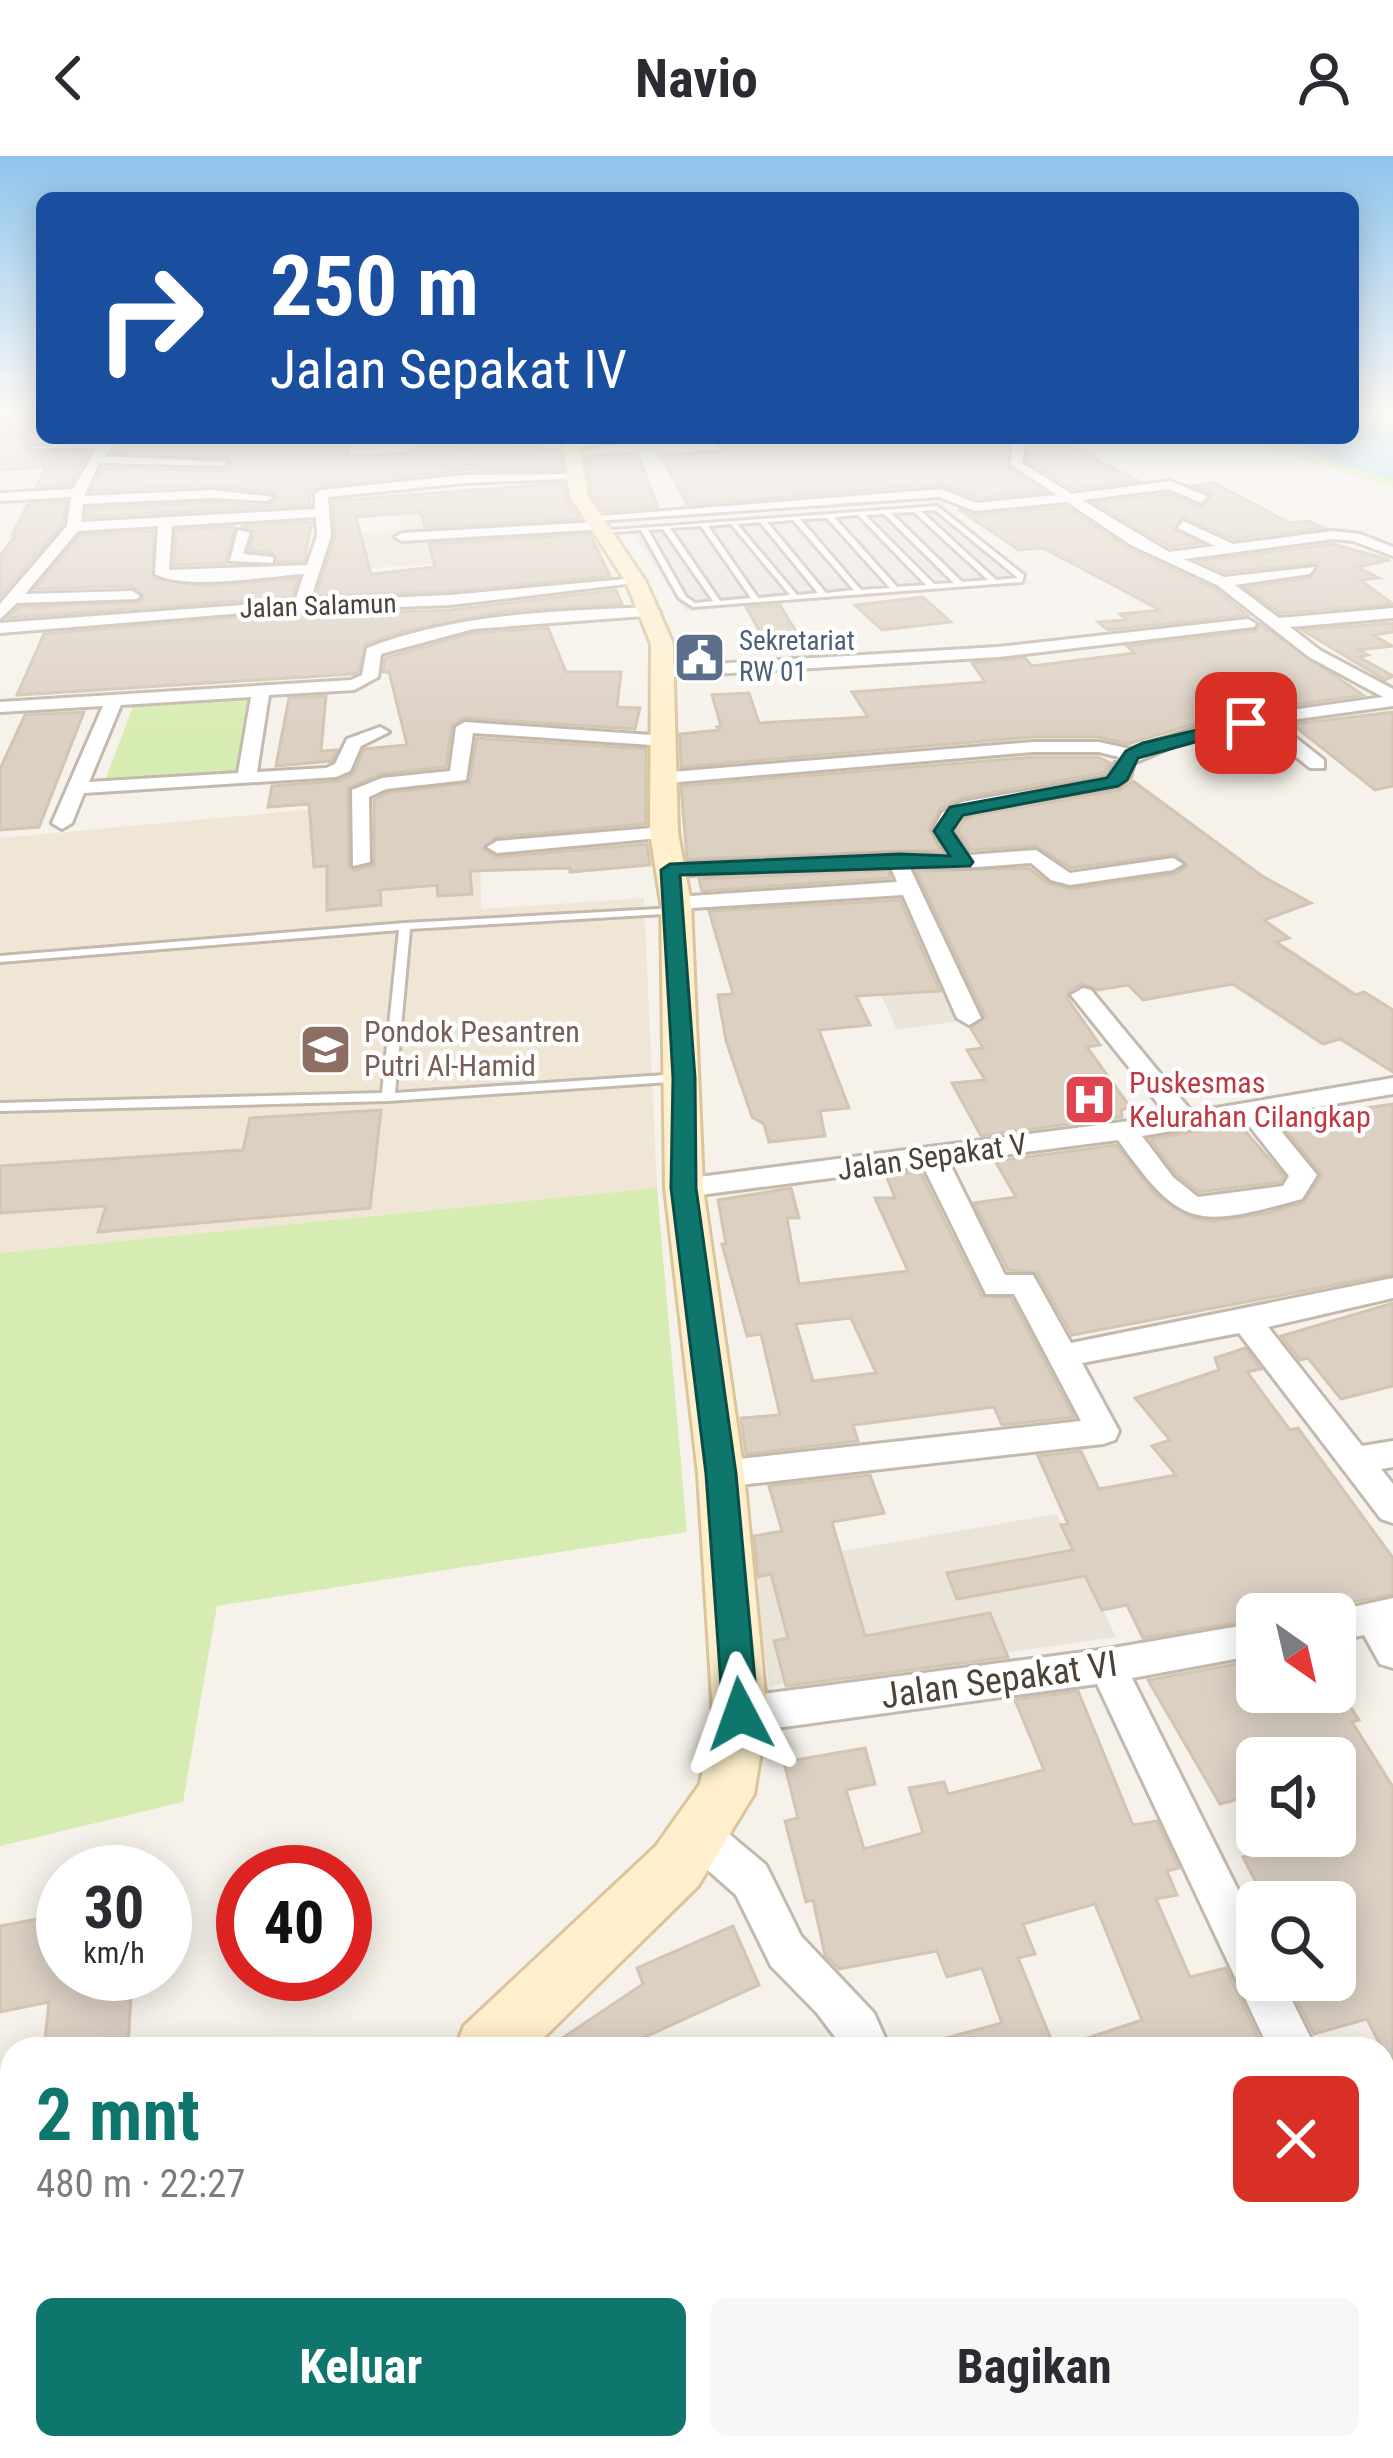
<!DOCTYPE html>
<html lang="id">
<head>
<meta charset="utf-8">
<style>
  body { margin:0; font-family:"Roboto Condensed",sans-serif; background:#f7f7f7; color:#2b2b33; height:100vh; display:flex; flex-direction:column; font-size:45px; white-space:nowrap }
  * { box-sizing:border-box; margin:0 }
  p { font-size:39px; color:#7c7c81 }
  .icon { flex:none; width:66px; height:66px; fill:none; stroke:currentColor; stroke-width:2; stroke-linecap:round; stroke-linejoin:round }
  .map { position:relative; flex:1; overflow:hidden }
  .details { position:absolute; left:0px; top:1881px; width:1395px; height:423px; display:flex; flex-direction:column; background:#fff; border-radius:36px 36px 0 0; box-shadow:0 6px 30px #0003 }
  .details>* { flex:none }
  .top-card { position:absolute; left:36px; top:36px; width:1323px; height:252px; border-radius:18px; box-shadow:0 6px 30px #0003; background:#1a4fa0; color:#fff; overflow:hidden }
  .needle { width:78px; rotate:146deg }
  .fabs { position:absolute; left:1236px; top:1437px; display:grid; gap:24px }
  .fabs a { display:grid; place-items:center; width:120px; height:120px; border-radius:18px; background:#fff; box-shadow:0 6px 30px #0003; font-size:60px }
  .speed { position:absolute; left:36px; top:1689px; display:flex; gap:24px; font-size:60px; font-weight:700; text-align:center }
  .speed>* { display:grid; place-content:center; width:156px; height:156px; border-radius:50%; background:#fff; box-shadow:0 6px 30px #0003; line-height:1 }
  .speed small { font-size:30px; font-weight:400 }
  .speed .limit { border:18px solid #d22; background:#fff; color:#111 }
  .pin { position:absolute; display:grid; place-items:center; width:102px; height:102px; color:#fff; margin:-51px; border-radius:24px; box-shadow:0 6px 18px #0006 }
  .me { position:absolute; width:132px; margin:-66px; rotate:356deg; stroke-linejoin:round; filter:drop-shadow(0 0 9px #0008) }
  .turn { display:flex; align-items:center; gap:42px; height:252px; padding:0 36px; font-size:54px }
  .turn .icon { width:156px; height:156px; stroke-width:2.5 }
  .turn b { display:block; font-size:84px; line-height:102px }
  .round { display:grid; place-items:center; flex:none; width:126px; height:126px; border-radius:18px; background:#f7f7f7 }
  .head { display:flex; align-items:center; justify-content:space-between; height:204px; padding:0 36px }
  h1 { font-size:72px; font-weight:700; line-height:90px; color:#0f766e }
  .cta { display:flex; gap:24px; margin-top:auto; padding:24px 36px }
  .cta a { flex:1; height:138px; border-radius:18px; background:#0f766e; color:#fff; font-size:48px; font-weight:700; line-height:138px; text-align:center }
  .cta a+a { background:#f7f7f7; color:#2b2b33 }
  header { display:flex; justify-content:space-between; align-items:center; height:156px; padding:0 36px; background:#fff; font-size:54px; font-weight:700 }
  .map>svg:first-child { display:block }
  .residential { fill:#ebe4d9 }
  .education { fill:#f0e6d5 }
  .green { fill:#d7ecb2 }
  .parking { fill:#e8e5e3 }
  .water { fill:#a6dbf5 }
  .building { fill:#dcd0c3; stroke:#d4c4b2; stroke-width:3; fill-rule:evenodd }
  .lines { fill:none; stroke-linecap:round; stroke-linejoin:round }
  .lane-casing { stroke:#c3b9ad; stroke-width:6 }
  .street-casing { stroke:#c3b9ad; stroke-width:6 }
  .secondary-casing { stroke:#dcc59b; stroke-width:6 }
  .lane { fill:#fff; fill-rule:evenodd }
  .street { fill:#fff; fill-rule:evenodd }
  .secondary { fill:#ffefcd; fill-rule:evenodd }
  .route { fill:#0f766e; stroke:#0a4d48; stroke-width:3 }
  .labels { text-anchor:middle; stroke-width:9; stroke-linejoin:round; paint-order:stroke }
  .far-street-label { font-size:27px; fill:#4c4238; stroke:#fff }
  .far-service-label { font-size:27px; fill:#4e5e75; stroke:#fff; text-anchor:start }
  .education-label { font-size:30px; fill:#785e54; stroke:#fff; text-anchor:start }
  .health-label { font-size:30px; fill:#be3a42; stroke:#fff; text-anchor:start }
  .street-label { font-size:30px; fill:#4c4238; stroke:#fff }
  .near-street-label { font-size:36px; fill:#4c4238; stroke:#fff }
</style>
</head>
<body>
<header><svg class="icon" aria-label="back" viewBox="0 0 24 24"><path d="M15 5l-7 7 7 7"/></svg>Navio<svg class="icon" aria-label="person" viewBox="0 0 24 24"><circle cx="12" cy="8" r="4"/><path d="M4 21q1-7 8-7t8 7"/></svg></header>
<div class="map">
<svg width="1393" height="2302" viewBox="0 0 1393 2302">
  <rect width="100%" height="100%" fill="#f6f2eb"/>
  <g class="residential">
    <polygon points="452,354 560,360 569,385 439,408 357,413 354,377 400,374 399,358"/>
    <polygon points="959,698 1057,851 897,874 849,768 786,772 759,706"/>
    <polygon points="1057,1358 1116,1481 770,1530 749,1411"/>
  </g>
  <polygon class="education" points="315,653 312,707 480,695 481,753 644,742 657,1032 0,1097 0,682"/>
  <g class="green">
    <polygon points="1353,257 1393,268 1393,332 1238,282 1353,282"/>
    <polygon points="263,542 245,620 104,627 134,548"/>
    <polygon points="657,1032 687,1376 217,1450 183,1646 0,1690 0,1097"/>
  </g>
  <polygon class="parking" points="943,347 1033,427 685,455 628,370"/>
  <polygon class="water" points="1353,261 1393,273 1393,324 1337,307 1283,282 1353,282"/>
  <g class="building">
    <polygon points="0,256 42,256 39,282 77,282 27,288 22,292 27,296 89,296 70,329 37,330 46,311 0,314"/>
    <polygon points="122,282 229,286 227,282 349,282 347,301 419,296 421,282 454,282 463,292 543,283 542,293 559,293 562,314 465,314 321,330 310,338 310,349 86,361 87,352 213,346 267,350 278,342 274,337 213,329 91,335 102,312 222,314 232,307 228,302 113,296"/>
    <polygon points="713,282 1012,282 1008,312 1044,336 977,342 941,328 688,349 660,299 723,295"/>
    <polygon points="1026,282 1054,282 1139,325 1073,333 1027,305"/>
    <polygon points="637,297 658,351 604,355 592,338 586,300"/>
    <polygon points="564,327 566,342 579,363 425,371 421,356 356,361 371,418 435,411 429,388 590,378 610,420 451,435 316,440 335,381 333,345"/>
    <polygon points="1214,327 1290,367 1309,365 1324,372 1234,383 1182,361 1174,373 1200,387 1170,391 1095,347 1167,338 1203,351 1211,339 1193,330"/>
    <polygon points="66,346 63,368 0,441 0,400 16,379 12,379 28,348"/>
    <polygon points="1066,351 1129,393 1215,433 1247,459 1108,474 1098,466 1127,464 1120,458 1160,454 1043,392 1019,394 958,353 975,359"/>
    <polygon points="312,366 304,405 278,406 273,397 249,394 254,375 241,370"/>
    <polygon points="235,371 226,407 174,409 176,374"/>
    <polygon points="153,375 154,422 206,430 298,423 292,441 8,462 19,451 140,446 144,440 132,430 35,433 80,379"/>
    <polygon points="1333,388 1390,404 1358,411 1379,422 1360,424 1393,448 1280,457 1246,432 1311,422 1318,407 1225,416 1200,405"/>
    <polygon points="616,434 622,448 507,455 401,476 366,488 358,516 353,518 17,539 44,478 243,461 451,454"/>
    <polygon points="923,441 951,466 882,474 855,449"/>
    <polygon points="780,449 806,492 771,495 746,451"/>
    <polygon points="1393,467 1393,476 1373,479 1392,490 1359,494 1368,499 1359,501 1393,520 1385,524 1302,474"/>
    <polygon points="1260,468 1363,539 1220,560 1128,588 1099,581 1033,581 681,611 680,578 719,574 717,571 721,570 712,539 749,537 759,567 868,561 852,536 985,526 972,507 1025,502 1032,510 1135,497 1127,490 1255,475"/>
    <polygon points="548,472 566,516 621,516 617,551 640,552 635,573 463,562 452,570 446,611 382,618 348,632 349,710 354,714 374,709 374,644 387,637 469,627 477,582 646,593 646,668 497,681 483,693 497,701 647,688 650,709 570,716 570,712 470,715 472,738 438,740 437,729 380,734 381,749 327,754 327,710 314,711 309,648 268,651 272,630 338,625 354,617 364,593 407,589 389,516 383,516 385,502 474,477"/>
    <polygon points="326,540 321,595 337,594 332,605 276,610 289,542"/>
    <polygon points="84,556 39,671 0,674 0,613 25,559"/>
    <polygon points="1393,556 1393,630 1375,634 1292,568"/>
    <polygon points="1033,601 1098,601 1110,607 1104,617 960,642 940,653 929,673 940,694 687,703 681,630"/>
    <polygon points="1133,625 1262,720 1311,747 1264,764 1289,782 1276,786 1356,839 1364,836 1393,854 1393,916 1340,883 1323,888 1233,828 1143,844 1128,829 1097,834 1081,828 1069,835 1067,842 1100,889 1087,891 1130,951 1121,954 1122,961 981,980 952,927 985,924 967,894 983,892 971,873 985,860 916,715 1029,712 1048,727 1071,733 1175,718 1187,710 1175,698 1071,712 1036,690 971,694 958,674 961,667 975,659 1120,634"/>
    <polygon points="888,714 890,722 702,735 699,723"/>
    <polygon points="900,744 940,835 856,840 870,869 819,874 849,952 820,955 825,980 769,986 764,968 752,961 726,885 718,839 733,838 709,755"/>
    <polygon points="1393,948 1393,1118 1072,1179 1037,1117 1008,1114 974,1047 1016,1041 995,1005 1116,989 1156,1039 1192,1062 1214,1065 1267,1057 1303,1047 1322,1019 1279,965"/>
    <polygon points="381,954 370,1052 98,1076 106,1050 0,1057 0,1010 243,994 250,962"/>
    <polygon points="1239,968 1284,1020 1280,1026 1199,1036 1176,1018 1150,983"/>
    <path d="M920 1015 982 1140 1011 1142 1074 1261 1002 1269 994 1251 853 1269 858 1285 746 1298 741 1262 780 1259 761 1178 747 1180 722 1088H726L718 1044 791 1032 799 1062H787L799 1128 908 1115 875 1042H895L886 1019ZM851 1162 876 1217 813 1225 796 1168Z"/>
    <polygon points="1393,1147 1393,1230 1341,1243 1308,1202 1300,1204 1281,1180"/>
    <polygon points="1245,1192 1261,1213 1247,1216 1290,1274 1298,1272 1393,1402 1393,1438 1291,1458 1257,1458 1257,1463 1143,1482 1127,1449 1102,1454 1085,1420 957,1443 947,1417 1073,1394 1061,1369 1068,1368 1038,1300 1081,1295 1099,1333 1176,1319 1152,1290 1170,1284 1135,1242 1219,1214 1215,1202"/>
    <polygon points="870,1319 884,1357 832,1366 865,1480 990,1457 1008,1501 786,1530 774,1485 788,1482 771,1418 758,1421 754,1380 782,1375 769,1330"/>
    <polygon points="1257,1504 1257,1536 1341,1536 1359,1564 1352,1566 1393,1631 1393,1914 1367,1863 1314,1878 1294,1838 1335,1827 1335,1746 1266,1746 1243,1701 1335,1680 1335,1602 1257,1602 1257,1638 1220,1648 1148,1524"/>
    <polygon points="1078,1535 1133,1669 1157,1665 1179,1712 1167,1715 1177,1739 1156,1743 1190,1821 1226,1812 1260,1885 1250,1888 1252,1893 1073,1893 1072,1887 1142,1864 1095,1748 1023,1768 1035,1798 1018,1802 1055,1893 943,1893 942,1883 1002,1867 982,1812 947,1821 937,1795 839,1813 825,1799 813,1744 806,1746 785,1665 798,1662 784,1606 865,1592 875,1628 846,1634 864,1693 923,1677 909,1632 944,1626 948,1638 1044,1614 1015,1544"/>
    <polygon points="63,1758 63,1818 132,1818 128,1893 44,1893 49,1846 0,1856 0,1770"/>
    <polygon points="733,1770 759,1829 645,1881 652,1893 546,1893 643,1828 637,1812"/>
  </g>
  <g class="lines">
    <defs>
      <g id="lane">
        <path d="M937 350 1024 419 1022 426 693 451 679 442 641 374 603 377 600 375ZM935 354 1017 421V422L996 424 921 355ZM914 356 988 424 962 426 891 357ZM884 358 954 427 934 428 865 359ZM858 359 926 429 897 431 834 361ZM827 362 890 432 861 434 800 363ZM793 364 854 434 826 437 767 366ZM760 366 818 437 797 439 737 368ZM730 368H731L790 439 758 442 708 370ZM701 370 751 442 720 445 670 372ZM663 373 713 445 695 447 686 441 648 374Z"/>
        <polygon points="676,752 681,755 680,757 410,773 395,937 680,918 684,919 684,925 388,945 0,955 0,947 382,937 399,774 0,806 0,800 405,767"/>
      </g>
      <g id="street">
        <path d="M118 282 104 300 228 306 222 310 99 307 84 340 213 334 274 341 267 345 213 342 83 348 81 366 315 353V338L321 334 465 319 574 318 580 322 465 327 328 341 331 380 310 445 451 439 636 422 643 426 451 449 243 457 0 477V467L295 445 304 418C266 420 187 435 155 418L158 370 78 375 25 438 132 435 140 440 137 443 17 447 0 463V448L67 370 71 341 0 345V337L73 333 97 292H27ZM316 361 317 380 307 409 169 414 172 370Z"/>
        <polygon points="458,282 525,282 463,288"/>
        <polygon points="600,282 635,282 572,293 566,289"/>
        <polygon points="1019,283 1025,287 1022,307 1072,338 1170,325 1207,340 1202,347 1168,333 1082,344 1169,396 1215,390 1178,372 1183,365 1233,388 1333,375 1360,378 1393,391 1393,400 1353,385 1333,383 1184,403 1224,421 1315,411 1310,418 1235,429 1279,462 1393,452 1393,462 1290,471 1321,495 1393,533 1393,550 1276,566 1324,604 1324,612 1310,612 1257,569 1192,582 1134,607 1130,621 1119,630 974,655 957,664 953,675 969,699 1036,694 1070,717 1173,702 1183,708 1173,714 1070,729 1051,724 1031,707 963,712 909,710 981,862 969,869 957,862 903,739 676,753 665,747 676,741 897,726 892,714 895,709 670,720 660,714 670,708 900,697 948,699 933,675 942,657 962,646 1107,621 1119,601 1099,596 1033,596 667,627 660,625 660,617 1033,586 1099,586 1130,593 1221,564 1383,541 1309,501 1217,429 1131,389 1067,346 975,355 939,341 595,365 588,361 941,333 976,347 1057,339 1010,308 1013,287"/>
        <polygon points="600,366 605,373 402,385 395,381 402,377"/>
        <polygon points="238,374 250,377 243,398 273,401 273,407 230,405"/>
        <path d="M652 451 660 456 657 459 473 473 381 498 378 521 354 534 269 539 257 616 326 612 335 608 347 583 380 571 389 576 361 590 350 615 336 621 84 637 72 667 62 673 52 667 103 550 0 556V546L351 524 362 519 367 492C459 457 555 455 652 451ZM251 541 238 617 89 626 121 549Z"/>
        <polygon points="1248,463 1256,468 1254,471 998,501 662,521 654,516 662,511 998,491"/>
        <polygon points="465,566 666,580 675,585 666,590 473,577 466,624 386,633 369,641 370,706 353,710 352,634 382,622 450,615 456,571"/>
        <polygon points="664,671 671,673 671,681 497,697 487,691 497,685"/>
        <path d="M1083 832 1091 834 1192 956 1393 922V938L1268 959 1317 1019 1302 1043C1196 1072 1182 1074 1118 984L949 1006 1005 1119H1033L1071 1187 1393 1122V1142L1268 1171 1362 1290 1393 1285V1311L1381 1313 1393 1328V1367L1381 1363 1239 1177 1082 1207 1119 1275 1115 1284 1103 1288 721 1331 709 1327 704 1318 709 1309 721 1305 1081 1265 1014 1138H986L923 1010 684 1041 670 1032 684 1023 1168 960 1071 839ZM1244 963 1289 1020 1283 1030 1198 1041 1173 1021 1142 980Z"/>
        <polygon points="1393,1442 1393,1512 1380,1508 1364,1479 1335,1485 1335,1458 1322,1458"/>
        <polygon points="1257,1467 1257,1499 1132,1522 1257,1772 1257,1824 1282,1824 1316,1893 1269,1893 1097,1528 740,1577 726,1571 721,1559 726,1547 740,1541 1107,1493"/>
        <polygon points="701,1661 716,1667 766,1709 801,1780 874,1857 890,1893 844,1893 817,1857 771,1810 736,1739 686,1695 680,1681 686,1667"/>
        <polygon points="1002,2292 1056,2292 1060,2302 1006,2302"/>
        <polygon points="1172,2292 1226,2292 1230,2302 1176,2302"/>
      </g>
      <g id="secondary">
        <polygon points="562,282 578,282 588,340 646,426 673,488 678,677 691,747 703,1032 744,1318 767,1559 754,1638 698,1730 532,1893 455,1893 464,1870 656,1690 700,1628 713,1559 698,1318 665,1032 661,747 650,677 651,488 626,426 570,340"/>
        <polygon points="29,2292 111,2292 107,2302 25,2302"/>
      </g>
    </defs>
    <use href="#lane" class="lane-casing"/>
    <use href="#street" class="street-casing"/>
    <use href="#secondary" class="secondary-casing"/>
    <use href="#lane" class="lane"/>
    <use href="#street" class="street"/>
    <use href="#secondary" class="secondary"/>
  </g>
  <linearGradient id="sky" x2="0" y2="1"><stop stop-color="#8dc4ed"/><stop offset="0.44" stop-color="#fbf9f6"/><stop offset="1" stop-color="#fbf9f6" stop-opacity="0"/></linearGradient>
  <rect width="1393" height="578" fill="url(#sky)"/>
  <polygon class="route" points="1246,562 1252,563 1252,570 1138,602 1127,624 1118,630 963,659 952,675 973,706 970,710 680,719 695,922 696,1032 736,1318 758,1558 752,1570 740,1574 728,1570 723,1558 706,1318 671,1032 673,922 661,714 670,708 900,698 950,700 934,675 950,651 1107,622 1126,595 1143,587"/>
  <defs>
    <symbol id="civic-square" viewBox="-11 -11 22 22"><rect x="-9" y="-9" width="18" height="18" rx="4" fill="#5c6f8a" stroke="#fff"/><path d="M-.6-6.5H3V-4.5H.6V-3L4-1V1h2V6H-6V1h2V-1L-.6-3ZM-1.2 2.5V6h2.4V2.5Z" fill="#fff"/></symbol>
    <symbol id="school-square" viewBox="-11 -11 22 22"><rect x="-9" y="-9" width="18" height="18" rx="4" fill="#8d6e63" stroke="#fff"/><path d="M0-5L7-2L0 1L-7-2ZM-4 1L0 2.5L4 1V4Q0 6-4 4Z" fill="#fff"/></symbol>
    <symbol id="hospital-square" viewBox="-11 -11 22 22"><rect x="-9" y="-9" width="18" height="18" rx="4" fill="#e0444e" stroke="#fff"/><path d="M-5-5h3v3.5h4V-5h3V5h-3V1.5h-4V5h-3Z" fill="#fff"/></symbol>
  </defs>
  <g fill-rule="evenodd">
    <use href="#civic-square" x="670" y="472" width="59" height="59"/>
    <use href="#school-square" x="296" y="864" width="59" height="59"/>
    <use href="#hospital-square" x="1060" y="914" width="59" height="59"/>
  </g>
  <g class="labels">
    <g class="far-street-label">
      <text transform="translate(318 450) rotate(-2)" y="9">Jalan Salamun</text>
    </g>
    <g class="far-service-label">
      <text x="739" y="494">Sekretariat<tspan x="739" dy="31">RW 01</tspan></text>
    </g>
    <g class="education-label">
      <text x="364" y="886">Pondok Pesantren<tspan x="364" dy="34">Putri Al-Hamid</tspan></text>
    </g>
    <g class="health-label">
      <text x="1129" y="937">Puskesmas<tspan x="1129" dy="34">Kelurahan Cilangkap</tspan></text>
    </g>
    <g class="street-label">
      <text transform="translate(932 1001) rotate(-8)" y="10">Jalan Sepakat V</text>
    </g>
    <g class="near-street-label">
      <text transform="translate(999 1523) rotate(-8)" y="13">Jalan Sepakat VI</text>
    </g>
  </g>
</svg>
<div class="fabs">
<a><svg class="needle" viewBox="-14 -14 28 28"><path d="M0-13l5 13h-10z" fill="#e53935"/><path d="M0 13l5-13h-10z" fill="#7c7c81"/></svg></a>
<a><svg class="icon" aria-label="sound" viewBox="0 0 24 24"><path d="M4 9h4l5-4v14l-5-4H4zM17 9q2 3 0 6"/></svg></a>
<a><svg class="icon" aria-label="search" viewBox="0 0 24 24"><circle cx="10" cy="10" r="6"/><path d="M15 15l6 6"/></svg></a>
</div>
<div class="speed"><div>30<small>km/h</small></div><div class="limit">40</div></div>
<div class="pin" style="left:1246px;top:567px;background:#d93025"><svg class="icon" aria-label="arrive" viewBox="0 0 24 24"><path d="M6 21V4h12l-3 4 3 4H6"/></svg></div>
<svg class="me" style="left:740px;top:1558px" viewBox="-20 -20 40 40"><path d="M0-17L14 15 0 8-14 15z" fill="#0f766e" stroke="#fff" stroke-width="4"/></svg>
<div class="top-card">
<div class="turn"><svg class="icon" aria-label="right" viewBox="0 0 24 24"><path d="M7 20v-9h11M14 6l5 5-5 5"/></svg><div><b>250 m</b>Jalan Sepakat IV</div></div>
</div>
<section class="details">
<div class="head"><div><h1>2 mnt</h1><p>480 m · 22:27</p></div><a class="round" style="background:#d93025;color:#fff"><svg class="icon" aria-label="close" viewBox="0 0 24 24"><path d="M6 6l12 12M18 6L6 18"/></svg></a></div>
<div class="cta"><a>Keluar</a><a>Bagikan</a></div>
</section>
</div>
</body>
</html>
